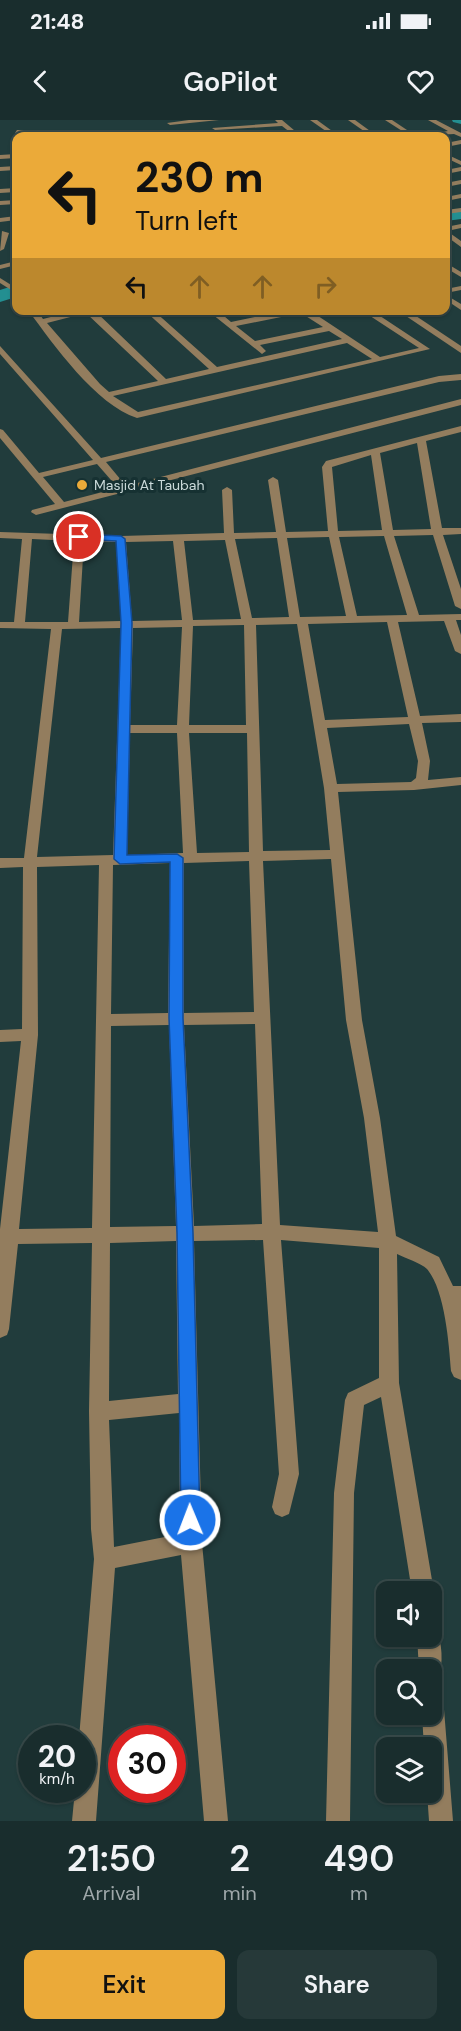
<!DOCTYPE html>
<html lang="en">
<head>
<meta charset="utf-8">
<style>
  body { margin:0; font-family:"DM Sans",sans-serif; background:#263939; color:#f1f3f6; height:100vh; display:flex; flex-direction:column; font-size:22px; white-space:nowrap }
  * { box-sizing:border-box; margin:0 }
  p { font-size:20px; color:#9fa8aa }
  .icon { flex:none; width:33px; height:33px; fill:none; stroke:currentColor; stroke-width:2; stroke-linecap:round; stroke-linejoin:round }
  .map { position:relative; height:1701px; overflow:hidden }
  .sheet { display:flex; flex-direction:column; background:#192d2d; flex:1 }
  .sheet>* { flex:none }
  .banner { position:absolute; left:12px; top:12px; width:438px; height:183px; border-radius:12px; box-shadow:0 2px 4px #0004,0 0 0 2px #374949; background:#ebaa39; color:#111; overflow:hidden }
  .controls { position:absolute; left:376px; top:1461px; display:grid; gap:12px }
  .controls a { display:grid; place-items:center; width:66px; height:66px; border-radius:12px; background:#192d2d; box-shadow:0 2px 4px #0004,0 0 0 2px #374949; font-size:30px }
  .speed { position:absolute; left:18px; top:1605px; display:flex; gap:12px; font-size:30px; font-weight:700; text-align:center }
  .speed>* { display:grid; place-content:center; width:78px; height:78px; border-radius:50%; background:#192d2d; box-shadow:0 2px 4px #0004,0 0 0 2px #374949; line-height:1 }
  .speed small { font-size:15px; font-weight:400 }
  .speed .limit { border:9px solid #d22; background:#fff; color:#111 }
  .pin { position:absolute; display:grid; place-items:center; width:51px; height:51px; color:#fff; margin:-26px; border:3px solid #fff; border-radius:50%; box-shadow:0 2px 6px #0007 }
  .me { position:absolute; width:66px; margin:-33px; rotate:359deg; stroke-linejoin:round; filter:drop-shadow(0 0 4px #0008) }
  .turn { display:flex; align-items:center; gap:21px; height:126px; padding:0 24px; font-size:27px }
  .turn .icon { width:78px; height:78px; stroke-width:2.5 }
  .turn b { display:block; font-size:42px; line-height:51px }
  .lanes { display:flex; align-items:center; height:57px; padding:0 24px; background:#0003; justify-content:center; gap:30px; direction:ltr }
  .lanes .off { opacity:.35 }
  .eta { display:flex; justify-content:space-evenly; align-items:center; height:102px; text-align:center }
  .eta b { font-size:36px; font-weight:600; line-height:42px }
  .action { display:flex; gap:12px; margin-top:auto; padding:12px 24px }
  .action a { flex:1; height:69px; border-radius:12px; background:#ebaa39; color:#111; font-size:24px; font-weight:600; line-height:69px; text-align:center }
  .action a+a { background:#263939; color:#f1f3f6 }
  .status { display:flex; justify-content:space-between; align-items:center; height:42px; padding:0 30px; background:#192d2d; direction:ltr }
  .status svg { height:16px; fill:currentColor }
  header { display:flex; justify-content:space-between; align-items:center; height:78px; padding:0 24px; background:#192d2d; font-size:27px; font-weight:600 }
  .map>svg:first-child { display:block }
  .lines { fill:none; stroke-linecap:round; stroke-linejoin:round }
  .canal { fill:#238f91; fill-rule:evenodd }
  .river { fill:#238f91; fill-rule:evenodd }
  .minor { fill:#937d5e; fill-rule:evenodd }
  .route { fill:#1a73e8; stroke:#114b97; stroke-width:1.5 }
  .poi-dot { fill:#ebaa39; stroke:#163132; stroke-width:2 }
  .labels { text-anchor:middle; stroke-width:6; stroke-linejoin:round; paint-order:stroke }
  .far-poi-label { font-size:14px; fill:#cad9d9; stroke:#163132; text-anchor:start }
</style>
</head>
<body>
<div class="status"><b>21:48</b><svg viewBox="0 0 49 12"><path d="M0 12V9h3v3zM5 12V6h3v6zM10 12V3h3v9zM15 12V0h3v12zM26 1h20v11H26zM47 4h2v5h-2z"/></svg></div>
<header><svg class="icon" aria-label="back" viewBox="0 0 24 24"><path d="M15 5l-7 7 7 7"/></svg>GoPilot<svg class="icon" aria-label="heart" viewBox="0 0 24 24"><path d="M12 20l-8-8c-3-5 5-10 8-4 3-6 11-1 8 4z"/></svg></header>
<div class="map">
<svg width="461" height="1701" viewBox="0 0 461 1701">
  <rect width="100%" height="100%" fill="#213c3c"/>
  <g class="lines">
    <polygon class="canal" points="452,0 461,0 461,4 453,2"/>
    <g class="river">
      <polygon points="461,89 461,99 446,101 446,91"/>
      <polygon points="16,165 16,177 0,182 0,170"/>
    </g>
    <g class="minor">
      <polygon points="189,0 219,0 170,5 167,3"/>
      <polygon points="275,0 282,0 301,16 295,16 282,6 215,10 212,8 278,3"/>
      <polygon points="310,0 317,0 339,16 333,16"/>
      <polygon points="348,0 355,0 377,16 371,16"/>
      <polygon points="385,0 392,0 416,16 410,16"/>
      <polygon points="428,0 436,0 461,13 461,17 454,14 421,16 448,11"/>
      <polygon points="17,10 111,12 117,16 15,13"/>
      <polygon points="461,20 461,24 446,27 446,23"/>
      <polygon points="16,34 16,38 0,39 0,35"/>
      <polygon points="446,34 461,41 461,45 446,38"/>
      <polygon points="16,46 16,50 0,51 0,47"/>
      <polygon points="461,47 461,51 446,54 446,50"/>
      <polygon points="461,60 461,64 446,67 446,63"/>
      <polygon points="16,68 16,72 0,73 0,69"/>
      <polygon points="461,74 461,78 446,81 446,77"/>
      <polygon points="16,80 16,84 0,85 0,81"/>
      <polygon points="461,88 461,92 446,94 446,90"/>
      <polygon points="16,96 16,100 0,102 0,98"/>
      <polygon points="461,104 461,108 447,111 461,121 461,127 446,116 446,107"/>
      <polygon points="2,111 9,113 4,129 0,131"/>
      <polygon points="16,141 16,145 0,149 0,145"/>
      <polygon points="446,143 461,152 461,157 446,148"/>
      <polygon points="0,158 16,168 16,173 0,163"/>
      <polygon points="461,166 461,170 446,173 446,169"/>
      <polygon points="446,175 461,184 461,190 446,180"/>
      <path d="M28 190H37L43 199 78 190H94L166 259 209 249 144 190H153L217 247 342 219 329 211 260 225 266 231 262 234 207 190H217L231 202 288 190H309L380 237 419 228 361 190H371L430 229 137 298C96 285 53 224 28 190ZM86 193 158 261 109 272 100 264 47 203ZM301 193 323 207 255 221 236 206ZM347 223 372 239 138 292 113 276Z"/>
      <polygon points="397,190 407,190 461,226 461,233"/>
      <path d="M0 226 101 338 439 256 461 254V260L439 262 106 342 126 366 461 279V285L36 395 31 392 32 390 55 384 0 318V309L3 310 39 353 93 340 0 234ZM97 344 118 368 64 382 43 357Z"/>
      <path d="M461 306V312L426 321 442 408H461V414L443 415 461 469V489L455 486 433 415 394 416 419 495 461 494V500H456L461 515V534L455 531 444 501 398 502 420 596 461 594V602L422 603 430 641 428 660 461 657V665L414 670 338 672 362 900 380 998 396 1116 439 1137 453 1166H461V1260L454 1257 451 1251C449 1224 445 1170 427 1149 421 1143 405 1138 397 1134L399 1263 434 1472 432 1476V1472H412L381 1277 364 1285 354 1373 350 1701H326L334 1373 345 1280 348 1273 379 1258V1128L281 1120 299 1354 289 1394 282 1397 275 1394 272 1387 279 1354 263 1120 194 1121 202 1423 228 1701H204L181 1435 115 1448 96 1701H72L75 1670H82V1618H79L94 1439 91 1409 89 1291 92 1123 18 1124 9 1209 7 1215 0 1218V1109L21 921 0 922V910L22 909 23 747 0 748V738H24L51 509 0 508V502H14L22 419 0 418V412L121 416 224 413 222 370 227 367 232 370 234 413 276 412 268 360 273 357 278 360 286 412 328 411 322 347 326 341ZM417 323 431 409 393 410 380 333ZM371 335 382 410 338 411 332 347ZM384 416 407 495 357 496 339 417ZM329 417 346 496 300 497 287 418ZM277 418 289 497 252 498 235 419ZM32 419 74 421 68 502H25ZM225 420 241 499 193 500 184 421ZM84 421 116 422 121 501 79 502ZM173 421 182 500 132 501 126 422ZM387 502 408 597 325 600 308 504ZM297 504 324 668 330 730 263 731 256 505ZM244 505 246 605H189L193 506ZM182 507 177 605H130L133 508ZM121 508 113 735 37 737 62 509ZM409 604 418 641 416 658 411 662 337 664 327 608ZM130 613H177L183 733 127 735ZM189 613H247L249 732 197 733ZM331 739 346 900 364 998 378 1112 280 1105 263 741ZM249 741 254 892 184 893V743ZM170 743 168 893 111 894 113 745ZM99 745 92 1108 19 1109 38 915 37 747ZM255 904 262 1104 194 1106 184 905ZM169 905 176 1106 110 1107 111 906ZM176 1121 178 1274 109 1281 110 1123ZM179 1293 180 1414 114 1427 109 1300Z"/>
      <path d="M432 1507 436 1508C442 1522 444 1544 438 1558L432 1560V1550H419L417 1516H432Z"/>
      <polygon points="432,1566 440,1569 443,1577 453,1701 429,1701 427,1672 432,1672 432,1628 424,1628 422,1594 432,1594"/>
    </g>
  </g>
  <polygon class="route" points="79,414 121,416 125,419 132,503 127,735 177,734 183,738 183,898 193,1113 200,1400 197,1407 190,1409 184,1407 181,1400 177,1113 169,898 170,742 120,744 114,739 121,503 116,421 76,419 76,415"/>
  <circle class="poi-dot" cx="82" cy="365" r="6"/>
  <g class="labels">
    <g class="far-poi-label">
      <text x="94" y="370">Masjid At Taubah</text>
    </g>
  </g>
</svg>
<div class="controls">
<a><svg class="icon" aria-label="sound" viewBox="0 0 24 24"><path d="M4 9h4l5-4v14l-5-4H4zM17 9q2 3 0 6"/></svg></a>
<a><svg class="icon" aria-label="search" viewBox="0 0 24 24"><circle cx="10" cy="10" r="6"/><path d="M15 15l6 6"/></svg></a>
<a><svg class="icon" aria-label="layers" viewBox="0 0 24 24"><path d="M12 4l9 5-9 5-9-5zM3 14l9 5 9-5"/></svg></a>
</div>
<div class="speed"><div>20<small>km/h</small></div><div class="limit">30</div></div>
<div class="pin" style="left:79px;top:417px;background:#d93025"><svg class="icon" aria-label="arrive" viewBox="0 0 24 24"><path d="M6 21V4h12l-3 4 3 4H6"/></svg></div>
<svg class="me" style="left:190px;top:1400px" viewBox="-20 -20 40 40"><circle r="17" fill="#1a73e8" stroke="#fff" stroke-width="3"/><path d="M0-11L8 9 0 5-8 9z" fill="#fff"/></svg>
<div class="banner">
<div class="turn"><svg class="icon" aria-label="left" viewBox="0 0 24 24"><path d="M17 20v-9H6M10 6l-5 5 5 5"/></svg><div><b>230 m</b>Turn left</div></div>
<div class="lanes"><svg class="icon" aria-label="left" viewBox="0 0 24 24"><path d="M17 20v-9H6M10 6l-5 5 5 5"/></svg><svg class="icon off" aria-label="ahead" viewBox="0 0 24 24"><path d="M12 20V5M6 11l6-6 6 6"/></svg><svg class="icon off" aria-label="ahead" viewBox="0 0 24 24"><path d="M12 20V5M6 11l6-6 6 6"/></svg><svg class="icon off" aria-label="right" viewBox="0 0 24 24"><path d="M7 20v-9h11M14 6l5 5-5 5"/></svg></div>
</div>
</div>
<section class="sheet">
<div class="eta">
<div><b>21:50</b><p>Arrival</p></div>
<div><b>2</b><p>min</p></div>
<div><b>490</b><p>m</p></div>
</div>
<div class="action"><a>Exit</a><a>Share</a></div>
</section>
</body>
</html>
